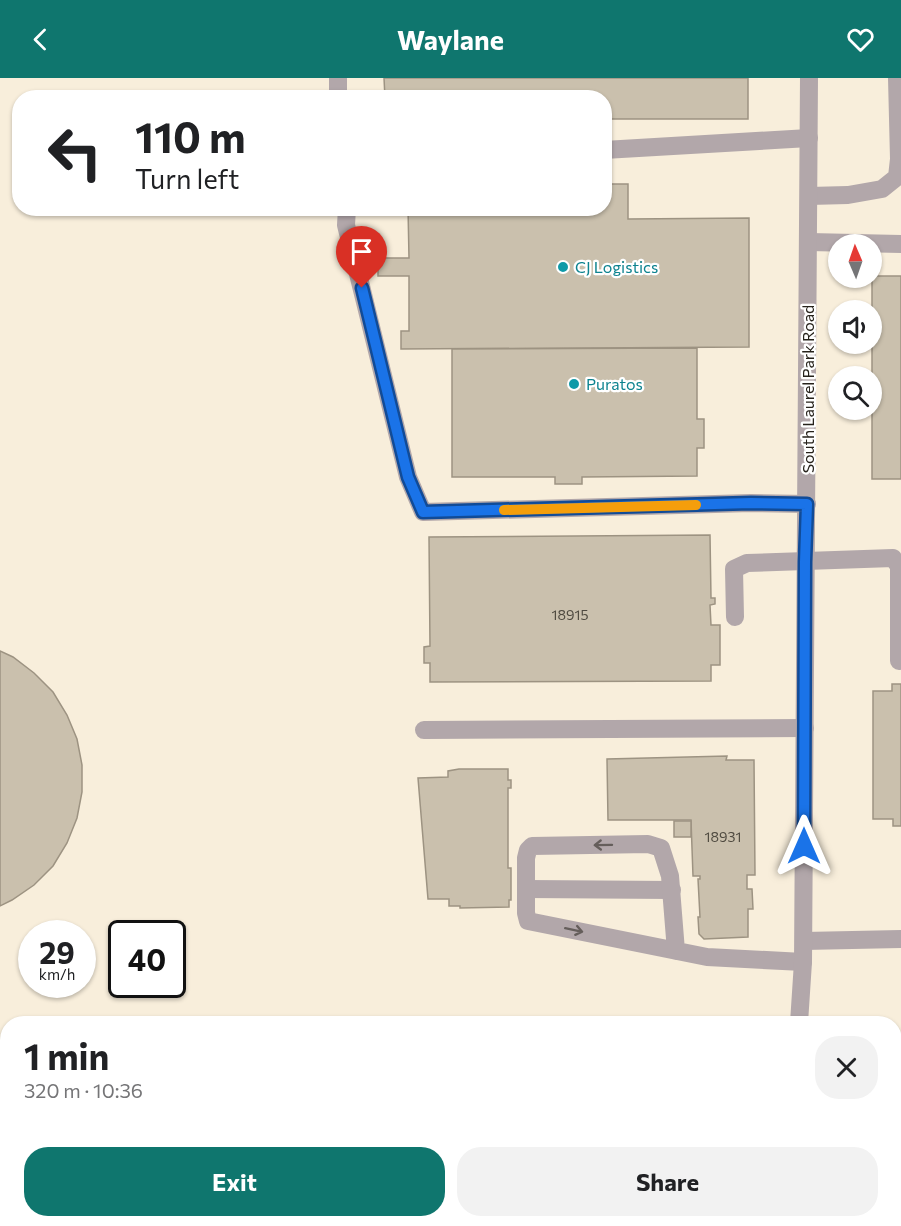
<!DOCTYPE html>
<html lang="en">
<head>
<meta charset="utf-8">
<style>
  body { margin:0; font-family:Commissioner,sans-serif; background:#f2f2f2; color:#202124; height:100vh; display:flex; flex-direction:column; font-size:22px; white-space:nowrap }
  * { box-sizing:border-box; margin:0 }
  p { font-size:20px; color:#757577 }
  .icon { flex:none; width:33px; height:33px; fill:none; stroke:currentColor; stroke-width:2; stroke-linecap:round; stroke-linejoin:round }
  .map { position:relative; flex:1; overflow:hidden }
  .sheet { position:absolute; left:0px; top:938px; width:902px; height:212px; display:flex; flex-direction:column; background:#fff; border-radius:24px 24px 0 0; box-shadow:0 2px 4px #0004 }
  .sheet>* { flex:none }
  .top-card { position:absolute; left:12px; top:12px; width:600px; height:126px; border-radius:24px; box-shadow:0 2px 4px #0004; background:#fff; color:#202124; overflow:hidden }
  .needle { width:39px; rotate:358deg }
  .fabs { position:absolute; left:828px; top:156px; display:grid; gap:12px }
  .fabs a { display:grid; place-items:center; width:54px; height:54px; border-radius:50%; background:#fff; box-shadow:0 2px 4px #0004; font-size:30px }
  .speed { position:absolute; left:18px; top:842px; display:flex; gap:12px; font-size:30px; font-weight:700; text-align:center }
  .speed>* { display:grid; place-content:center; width:78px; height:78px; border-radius:50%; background:#fff; box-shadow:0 2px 4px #0004; line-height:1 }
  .speed small { font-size:15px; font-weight:400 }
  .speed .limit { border:3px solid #111; border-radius:9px; background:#fff; color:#111 }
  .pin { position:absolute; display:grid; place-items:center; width:51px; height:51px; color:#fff; margin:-62px -26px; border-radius:50% 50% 50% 0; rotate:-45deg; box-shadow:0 0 6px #0007 }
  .pin .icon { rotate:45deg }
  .me { position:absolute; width:66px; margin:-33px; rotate:0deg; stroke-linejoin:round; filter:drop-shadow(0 0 4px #0008) }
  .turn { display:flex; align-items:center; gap:21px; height:126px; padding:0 24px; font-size:27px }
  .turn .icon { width:78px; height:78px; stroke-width:2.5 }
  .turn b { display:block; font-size:42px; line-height:51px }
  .round { display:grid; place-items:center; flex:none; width:63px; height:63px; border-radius:24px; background:#f2f2f2 }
  .overview { display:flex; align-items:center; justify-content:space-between; height:102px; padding:0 24px }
  h1 { font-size:36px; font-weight:700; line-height:45px }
  .button { display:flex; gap:12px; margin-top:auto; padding:12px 24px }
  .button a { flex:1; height:69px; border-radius:24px; background:#0f766e; color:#fff; font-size:24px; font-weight:700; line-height:69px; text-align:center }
  .button a+a { background:#f2f2f2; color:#202124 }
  header { display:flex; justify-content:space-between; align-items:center; height:78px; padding:0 24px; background:#0f766e; color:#fff; font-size:27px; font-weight:700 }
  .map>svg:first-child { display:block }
  .building { fill:#cac0ad; stroke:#9d9382; stroke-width:1.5 }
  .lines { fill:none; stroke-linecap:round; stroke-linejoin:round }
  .minor { stroke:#b2a7aa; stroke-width:18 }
  .oneway { stroke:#655e5b }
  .route-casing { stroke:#114b97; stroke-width:15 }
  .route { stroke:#1a73e8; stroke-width:10 }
  .slow { stroke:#f59e0b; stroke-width:10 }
  .culture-dot { fill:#0f9aa8; stroke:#fff; stroke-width:2 }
  .labels { text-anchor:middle; stroke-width:4.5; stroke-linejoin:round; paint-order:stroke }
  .number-label { font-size:14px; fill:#4f4a40 }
  .culture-label { font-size:16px; fill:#0d838f; stroke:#fff; text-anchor:start }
  .street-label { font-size:16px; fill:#26221b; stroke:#fff }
</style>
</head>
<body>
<header><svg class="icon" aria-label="back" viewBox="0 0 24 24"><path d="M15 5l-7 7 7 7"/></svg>Waylane<svg class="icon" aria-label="heart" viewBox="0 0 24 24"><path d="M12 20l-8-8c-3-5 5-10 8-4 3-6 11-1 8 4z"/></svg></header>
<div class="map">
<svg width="901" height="1148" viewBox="0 0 901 1148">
  <rect width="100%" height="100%" fill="#f8eedb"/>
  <g class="building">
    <polygon points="384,0 748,0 748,41 604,41 604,20 385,20"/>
    <polygon points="604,106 628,106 628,141 749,140 749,269 401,271 401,253 409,253 409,198 378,198 378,180 409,180 408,130 604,130"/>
    <rect x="872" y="198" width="29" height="203"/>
    <polygon points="697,270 697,341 704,341 704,370 697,370 697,398 582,399 582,406 555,406 555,399 452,399 452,271"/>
    <polygon points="710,457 711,520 715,520 715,526 710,527 711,547 720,547 720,587 711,587 711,603 430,604 430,585 424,585 424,569 430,568 429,459"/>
    <polygon points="0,573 13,579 34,595 53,614 67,637 77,661 82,687 82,714 77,740 67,765 53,788 34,807 12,822 0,828"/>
    <polygon points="892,606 901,606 901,748 893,748 893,741 873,741 873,613 892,613"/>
    <polygon points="727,678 726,682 754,682 755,797 747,797 747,811 752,811 753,831 748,831 748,859 704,861 699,856 698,839 700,839 698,801 700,801 700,798 693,798 691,742 608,742 607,681"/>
    <polygon points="459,691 508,691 508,702 511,702 511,710 508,710 508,790 511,790 511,822 509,822 509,829 460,830 460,828 449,828 449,821 428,821 418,700 448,699 448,693"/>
    <rect x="674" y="743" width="17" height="16"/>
    <polygon points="894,995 901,995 901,1148 835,1148 836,1142 894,1142"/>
    <polygon points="0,1007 4,1007 7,1061 0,1061"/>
    <polygon points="7,1101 8,1142 18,1142 18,1144 0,1143 0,1102"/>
    <polygon points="83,1142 83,1148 27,1148 27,1146"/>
    <rect x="117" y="1142" width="62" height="6"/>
    <polygon points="519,1142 664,1142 663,1148 518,1148"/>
  </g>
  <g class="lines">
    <g class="minor">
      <polyline points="338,0 338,19"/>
      <polyline points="604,72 809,60"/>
      <polyline points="809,118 848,117 882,111 897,99 899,81 897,0"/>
      <polyline points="347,130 346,147 408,399 423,434 751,425 807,426"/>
      <polyline points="809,164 901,166"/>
      <polyline points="735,539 734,491 747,485 893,480 899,488 899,583"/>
      <polyline points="424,652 805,650"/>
      <polyline points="526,811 672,812"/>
      <polyline points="804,863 901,861"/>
      <polyline points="676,873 670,798 661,770 648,766 532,768 528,772 526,780 526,835 528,843 707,879 803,884"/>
      <polyline points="799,945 803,884 809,0"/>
      <polyline points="894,963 901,964"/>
      <polyline points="0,1081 8,1081"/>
      <polyline points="101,1142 101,1148"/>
      <polyline points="310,1148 313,1142"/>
      <polyline points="448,1148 450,1142"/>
      <polyline points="693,1148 694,1142"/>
      <polyline points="774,1148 775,1142"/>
    </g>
  </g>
  <defs><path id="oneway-shaft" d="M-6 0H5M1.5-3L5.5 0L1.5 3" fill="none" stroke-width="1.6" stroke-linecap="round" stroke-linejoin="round" transform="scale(1.5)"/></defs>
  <g class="oneway">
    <use href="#oneway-shaft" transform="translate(603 767) rotate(179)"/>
    <use href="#oneway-shaft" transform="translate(574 852) rotate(12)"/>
  </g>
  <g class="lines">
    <defs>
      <polyline id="route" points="362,210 408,399 423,434 751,425 807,426 805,484 804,768"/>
    </defs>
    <use href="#route" class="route-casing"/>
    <use href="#route" class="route"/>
    <polyline class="slow" points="504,432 696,427"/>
  </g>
  <g class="culture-dot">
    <circle cx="563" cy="189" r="6"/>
    <circle cx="574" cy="306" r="6"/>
  </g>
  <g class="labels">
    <g class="number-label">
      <text x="570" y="542">18915</text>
      <text x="723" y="764">18931</text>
    </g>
    <g class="culture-label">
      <text x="575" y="195">CJ Logistics</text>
      <text x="586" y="312">Puratos</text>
    </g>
    <g class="street-label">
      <text transform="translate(808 311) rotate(-90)" y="6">South Laurel Park Road</text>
    </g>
  </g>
</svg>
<div class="fabs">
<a><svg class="needle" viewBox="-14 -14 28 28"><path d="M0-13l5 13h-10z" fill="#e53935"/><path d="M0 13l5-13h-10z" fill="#757577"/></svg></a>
<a><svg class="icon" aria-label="sound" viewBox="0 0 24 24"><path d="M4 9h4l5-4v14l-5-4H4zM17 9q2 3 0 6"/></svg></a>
<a><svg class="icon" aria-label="search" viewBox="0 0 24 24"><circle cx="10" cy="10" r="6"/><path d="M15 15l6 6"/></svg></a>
</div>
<div class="speed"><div>29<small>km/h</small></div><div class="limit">40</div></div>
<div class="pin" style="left:362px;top:210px;background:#d93025"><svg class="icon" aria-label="arrive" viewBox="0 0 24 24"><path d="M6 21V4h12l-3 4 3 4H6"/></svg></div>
<svg class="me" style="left:804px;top:768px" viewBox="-20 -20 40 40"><path d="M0-17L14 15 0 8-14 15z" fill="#1a73e8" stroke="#fff" stroke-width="4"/></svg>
<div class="top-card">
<div class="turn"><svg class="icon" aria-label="left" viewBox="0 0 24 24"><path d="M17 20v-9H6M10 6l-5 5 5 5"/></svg><div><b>110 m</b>Turn left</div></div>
</div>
<section class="sheet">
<div class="overview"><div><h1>1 min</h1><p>320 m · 10:36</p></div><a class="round"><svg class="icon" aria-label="close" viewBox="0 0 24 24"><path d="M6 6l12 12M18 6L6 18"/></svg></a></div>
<div class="button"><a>Exit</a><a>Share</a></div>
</section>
</div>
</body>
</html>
